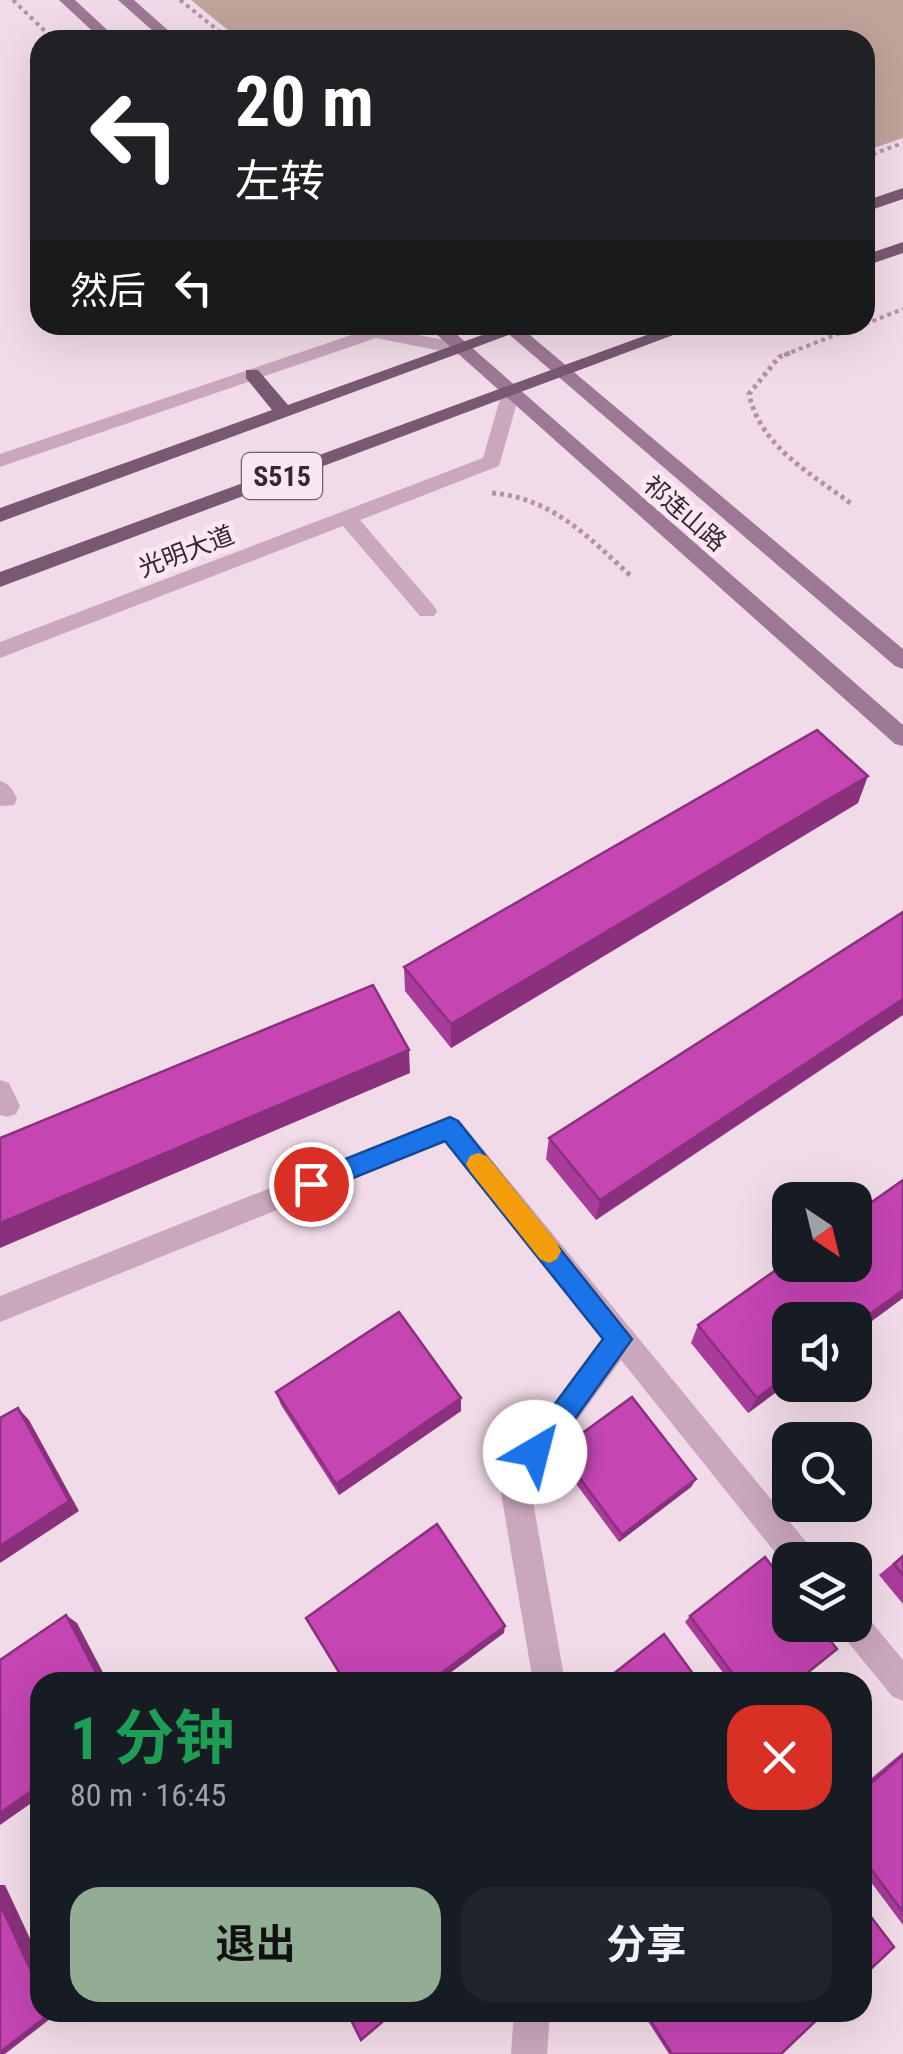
<!DOCTYPE html>
<html lang="zh">
<head>
<meta charset="utf-8">
<style>
  body { margin:0; font-family:"Roboto Condensed","Noto Sans SC",sans-serif; background:#20242c; color:#f1f3f6; height:100vh; display:flex; flex-direction:column; font-size:38px; white-space:nowrap }
  * { box-sizing:border-box; margin:0 }
  p { font-size:32px; color:#9ea1a6 }
  .icon { flex:none; width:55px; height:55px; fill:none; stroke:currentColor; stroke-width:2; stroke-linecap:round; stroke-linejoin:round }
  .map { position:relative; flex:1; overflow:hidden }
  .details { position:absolute; left:30px; top:1672px; width:842px; height:350px; display:flex; flex-direction:column; background:#171b24; border-radius:30px; box-shadow:0 10px 40px #0002 }
  .details>* { flex:none }
  .top-card { position:absolute; left:30px; top:30px; width:845px; height:305px; border-radius:30px; box-shadow:0 10px 40px #0002; background:#202124; color:#fff; overflow:hidden }
  .needle { width:65px; rotate:145deg }
  .fabs { position:absolute; left:772px; top:1182px; display:grid; gap:20px }
  .fabs a { display:grid; place-items:center; width:100px; height:100px; border-radius:20px; background:#171b24; box-shadow:0 10px 40px #0002; font-size:50px }
  .pin { position:absolute; display:grid; place-items:center; width:85px; height:85px; color:#fff; margin:-42px; border:5px solid #fff; border-radius:50%; box-shadow:0 2px 10px #0007 }
  .me { position:absolute; width:110px; margin:-55px; rotate:37deg; stroke-linejoin:round; filter:drop-shadow(0 0 8px #0008) }
  .turn { display:flex; align-items:center; gap:35px; height:210px; padding:0 40px; font-size:45px }
  .turn .icon { width:130px; height:130px; stroke-width:2.5 }
  .turn b { display:block; font-size:70px; line-height:85px }
  .then { display:flex; align-items:center; height:95px; padding:0 40px; background:#0003; gap:20px; font-size:38px }
  .round { display:grid; place-items:center; flex:none; width:105px; height:105px; border-radius:30px; background:#20242c }
  .summary { display:flex; align-items:center; justify-content:space-between; height:170px; padding:0 40px }
  h1 { font-size:60px; font-weight:700; line-height:75px; color:#1e9e55 }
  .primary-button { display:flex; gap:20px; margin-top:auto; padding:20px 40px }
  .primary-button a { flex:1; height:115px; border-radius:30px; background:#92ad94; color:#111; font-size:40px; font-weight:700; line-height:115px; text-align:center }
  .primary-button a+a { background:#20242c; color:#f1f3f6 }
  .map>svg:first-child { display:block }
  .green { fill:#c0a49b }
  .lines { fill:none; stroke-linecap:round; stroke-linejoin:round }
  .path-far1 { stroke:#b591a9; stroke-width:4; stroke-dasharray:4 4; stroke-linecap:butt }
  .path { stroke:#b591a9; stroke-width:5; stroke-dasharray:4 4; stroke-linecap:butt }
  .minor { fill:#caa7bd; fill-rule:evenodd }
  .secondary { fill:#9d7894; fill-rule:evenodd }
  .primary { fill:#785971; fill-rule:evenodd }
  .wall { fill:#a93b9a }
  .shaded-wall { fill:#8a307d }
  .building { fill:#c545b3; stroke:#8a307d; stroke-width:2.5 }
  .route { fill:#1a73e8; stroke:#114b97; stroke-width:2.5 }
  .slow { fill:#f59e0b }
  .labels { text-anchor:middle; stroke-width:10; stroke-linejoin:round; paint-order:stroke }
  .far-street-label { font-size:25px; fill:#362733; stroke:#f9e7f1 }
  .shield { fill:#f9e7f1; stroke:#70616c; stroke-width:2.5 }
  .shield-label { font-size:28px; font-weight:bold; fill:#362733 }
</style>
</head>
<body>
<div class="map">
<svg width="903" height="2054" viewBox="0 0 903 2054">
  <rect width="100%" height="100%" fill="#f2dbe8"/>
  <polygon class="green" points="191,0 903,0 903,138 865,151 865,40 240,40"/>
  <g class="lines">
    <g class="path-far1">
      <polyline points="13,0 54,40"/>
      <polyline points="180,0 230,40"/>
      <polyline points="865,157 903,143"/>
      <polyline points="865,324 903,309"/>
      <polyline points="784,355 861,325"/>
    </g>
    <g class="path">
      <path d="M790 353 779 357 749 394C761 448 812 474 853 505"/>
      <path d="M492 493C553 498 589 538 632 577"/>
    </g>
    <g class="minor">
      <polygon points="375,327 461,343 470,349 461,355 376,338 0,467 0,454"/>
      <polygon points="511,386 520,392 499,466 360,520 434,606 437,611 434,616 420,616 343,526 0,658 0,642 483,458 502,392"/>
      <path d="M0 781C10 784 13 790 17 799L14 805 0 806Z"/>
      <polygon points="0,1080 9,1083 20,1106 16,1114 7,1117 0,1115"/>
      <polygon points="450,1116 459,1120 812,1549 816,1560 790,1560 790,1571 621,1360 530,1485 565,1682 533,1682 499,1481 603,1338 445,1142 0,1322 0,1296"/>
      <polygon points="855,1610 865,1614 903,1660 903,1701 892,1696 843,1636 838,1625 855,1625"/>
      <polygon points="514,2012 550,2012 547,2054 511,2054"/>
    </g>
    <g class="secondary">
      <polygon points="59,0 75,0 118,40 102,40"/>
      <polygon points="118,0 134,0 179,40 163,40"/>
      <polygon points="426,325 446,325 903,725 903,746 895,744"/>
      <polygon points="498,325 518,325 903,649 903,669 895,666"/>
    </g>
    <g class="primary">
      <polygon points="903,188 903,199 865,212 865,201"/>
      <polygon points="903,242 903,253 865,266 865,255"/>
      <polygon points="510,325 536,325 0,522 0,508 272,410 246,378 246,370 258,370 288,405"/>
      <polygon points="674,325 700,325 0,587 0,572"/>
    </g>
  </g>
  <g class="wall">
    <polygon points="858,803 451,1048 405,991 404,967"/>
    <polygon points="903,912 596,1220 546,1159 549,1138"/>
    <polygon points="903,1180 903,1298 748,1413 691,1343 698,1325"/>
    <polygon points="276,1392 461,1411 339,1495 281,1405"/>
    <polygon points="559,1450 696,1479 691,1487 619,1542 557,1458"/>
    <polygon points="903,1555 903,1604 879,1575"/>
    <polygon points="690,1616 796,1682 730,1682 685,1622"/>
    <polygon points="903,1752 903,1925 862,1870 862,1786"/>
    <polygon points="642,2012 825,2012 781,2054 669,2054"/>
  </g>
  <g class="shaded-wall">
    <polygon points="868,776 858,803 451,1048 451,1024"/>
    <polygon points="903,999 903,1015 596,1220 600,1200"/>
    <polygon points="409,1050 410,1073 0,1248 0,1223"/>
    <polygon points="903,1290 903,1298 855,1333 855,1325"/>
    <polygon points="790,1373 790,1382 748,1413 757,1398"/>
    <polygon points="461,1398 461,1411 339,1495 336,1484"/>
    <polygon points="18,1408 29,1420 79,1511 0,1563 0,1546"/>
    <polygon points="696,1479 691,1487 619,1542 622,1535"/>
    <polygon points="66,1615 77,1623 108,1682 101,1682"/>
    <polygon points="505,1626 504,1633 438,1682 429,1682"/>
    <polygon points="40,1785 40,1797 0,1825 0,1813"/>
    <polygon points="0,1885 5,1885 40,1960 40,1990 0,1904"/>
    <polygon points="50,2012 59,2012 5,2054 0,2054 0,2052"/>
  </g>
  <g class="building">
    <polygon points="817,730 868,776 451,1024 404,967"/>
    <polygon points="903,912 903,999 600,1200 549,1138"/>
    <polygon points="373,985 409,1050 0,1223 0,1138"/>
    <polygon points="903,1180 903,1290 855,1325 855,1320 790,1320 790,1373 757,1398 698,1325 790,1260 790,1265 855,1265 855,1214"/>
    <polygon points="399,1312 461,1398 336,1484 276,1392"/>
    <polygon points="632,1397 696,1479 622,1535 559,1450"/>
    <polygon points="18,1408 69,1501 0,1546 0,1418"/>
    <polygon points="437,1524 505,1626 429,1682 345,1682 306,1618"/>
    <polygon points="903,1556 903,1575 894,1564"/>
    <polygon points="765,1557 790,1589 790,1625 818,1625 837,1649 796,1682 739,1682 690,1616"/>
    <polygon points="66,1615 101,1682 40,1682 40,1785 0,1813 0,1660"/>
    <polygon points="664,1634 699,1682 603,1682"/>
    <polygon points="903,1755 903,1912 862,1857 862,1791"/>
    <polygon points="0,1904 40,1990 40,2012 51,2013 0,2052"/>
    <polygon points="862,1905 894,1947 862,1977"/>
    <polygon points="347,2012 394,2012 361,2040"/>
    <polygon points="645,2012 825,2012 781,2054 672,2054"/>
  </g>
  <polygon class="route" points="450,1117 458,1121 632,1339 544,1462 535,1466 526,1462 522,1452 526,1443 603,1339 445,1141 311,1195 303,1192 299,1184 303,1176"/>
  <polygon class="slow" points="478,1153 487,1156 557,1243 561,1251 557,1259 549,1263 540,1259 470,1171 466,1164 470,1156"/>
  <g class="labels">
    <g class="far-street-label">
      <text transform="translate(685 513) rotate(41)" y="9">祁连山路</text>
      <text transform="translate(186 551) rotate(-21)" y="9">光明大道</text>
    </g>
    <rect class="shield" x="242" y="453" width="80" height="46" rx="8"/>
    <g class="shield-label">
      <text x="282" y="486">S515</text>
    </g>
  </g>
</svg>
<div class="fabs">
<a><svg class="needle" viewBox="-14 -14 28 28"><path d="M0-13l5 13h-10z" fill="#e53935"/><path d="M0 13l5-13h-10z" fill="#9ea1a6"/></svg></a>
<a><svg class="icon" aria-label="sound" viewBox="0 0 24 24"><path d="M4 9h4l5-4v14l-5-4H4zM17 9q2 3 0 6"/></svg></a>
<a><svg class="icon" aria-label="search" viewBox="0 0 24 24"><circle cx="10" cy="10" r="6"/><path d="M15 15l6 6"/></svg></a>
<a><svg class="icon" aria-label="layers" viewBox="0 0 24 24"><path d="M12 4l9 5-9 5-9-5zM3 14l9 5 9-5"/></svg></a>
</div>
<div class="pin" style="left:311px;top:1184px;background:#d93025"><svg class="icon" aria-label="arrive" viewBox="0 0 24 24"><path d="M6 21V4h12l-3 4 3 4H6"/></svg></div>
<svg class="me" style="left:535px;top:1452px" viewBox="-20 -20 40 40"><circle r="19" fill="#fff"/><path d="M0-13L10 11 0 6-10 11z" fill="#1a73e8"/></svg>
<div class="top-card">
<div class="turn"><svg class="icon" aria-label="left" viewBox="0 0 24 24"><path d="M17 20v-9H6M10 6l-5 5 5 5"/></svg><div><b>20 m</b>左转</div></div>
<div class="then">然后<svg class="icon" aria-label="left" viewBox="0 0 24 24"><path d="M17 20v-9H6M10 6l-5 5 5 5"/></svg></div>
</div>
<section class="details">
<div class="summary"><div><h1>1 分钟</h1><p>80 m · 16:45</p></div><a class="round" style="background:#d93025;color:#fff"><svg class="icon" aria-label="close" viewBox="0 0 24 24"><path d="M6 6l12 12M18 6L6 18"/></svg></a></div>
<div class="primary-button"><a>退出</a><a>分享</a></div>
</section>
</div>
</body>
</html>
